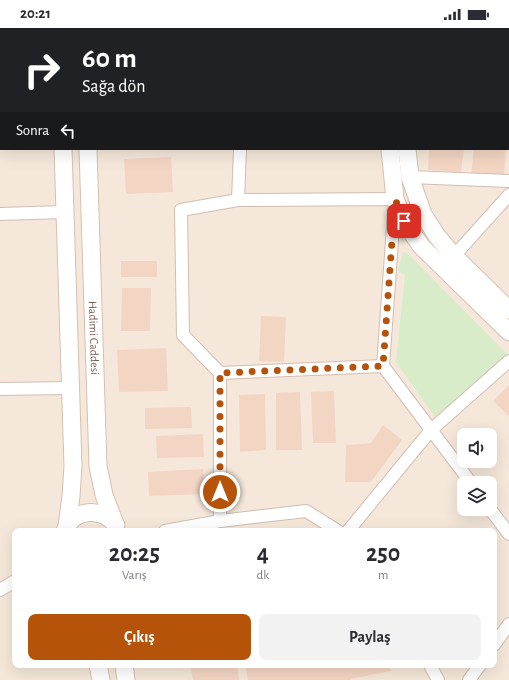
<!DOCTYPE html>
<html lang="tr">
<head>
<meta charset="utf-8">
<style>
  body { margin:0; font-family:"Alegreya Sans",sans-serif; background:#f2f2f3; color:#2b2b33; height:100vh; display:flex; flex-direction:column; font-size:15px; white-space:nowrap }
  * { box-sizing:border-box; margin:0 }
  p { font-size:13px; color:#7c7c81 }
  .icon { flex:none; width:22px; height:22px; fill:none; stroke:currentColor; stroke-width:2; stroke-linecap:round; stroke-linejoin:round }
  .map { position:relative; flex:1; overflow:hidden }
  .details { position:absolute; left:12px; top:500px; width:485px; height:140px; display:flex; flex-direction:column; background:#fff; border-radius:8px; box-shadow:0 4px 16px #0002 }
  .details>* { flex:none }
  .top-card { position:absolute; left:0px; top:0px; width:509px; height:122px; box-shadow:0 4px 16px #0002; background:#202124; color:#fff; overflow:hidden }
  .tools { position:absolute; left:457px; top:400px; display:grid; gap:8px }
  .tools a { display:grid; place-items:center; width:40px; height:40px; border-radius:8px; background:#fff; box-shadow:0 4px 16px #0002; font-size:20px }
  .pin { position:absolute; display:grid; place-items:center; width:34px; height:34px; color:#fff; margin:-17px; border-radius:8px; box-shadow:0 2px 6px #0006 }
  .me { position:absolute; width:44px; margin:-22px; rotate:0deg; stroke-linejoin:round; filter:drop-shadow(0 0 3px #0008) }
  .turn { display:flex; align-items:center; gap:14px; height:84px; padding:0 16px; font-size:18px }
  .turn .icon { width:52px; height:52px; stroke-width:2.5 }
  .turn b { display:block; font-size:28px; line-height:34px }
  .then { display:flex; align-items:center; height:38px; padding:0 16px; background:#0003; gap:8px; font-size:15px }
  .eta { display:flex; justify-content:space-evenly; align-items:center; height:68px; text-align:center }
  .eta b { font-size:24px; font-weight:700; line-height:28px }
  .action { display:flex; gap:8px; margin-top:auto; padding:8px 16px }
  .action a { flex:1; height:46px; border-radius:8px; background:#b45309; color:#fff; font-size:16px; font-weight:700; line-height:46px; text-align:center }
  .action a+a { background:#f2f2f3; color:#2b2b33 }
  .status { display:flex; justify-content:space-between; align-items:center; height:28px; padding:0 20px; background:#fff; direction:ltr }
  .status svg { height:11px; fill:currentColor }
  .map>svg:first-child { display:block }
  .residential { fill:#f5e8da; fill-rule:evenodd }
  .green { fill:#d8ecc9 }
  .building { fill:#f3d5c3 }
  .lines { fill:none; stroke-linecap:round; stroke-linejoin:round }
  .minor-casing { stroke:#d1beb0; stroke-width:14 }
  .secondary-casing { stroke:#d6c0b0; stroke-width:19 }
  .minor { stroke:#fff; stroke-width:12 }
  .secondary { stroke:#fff; stroke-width:17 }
  .route { stroke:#b45309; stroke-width:7; stroke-dasharray:0 12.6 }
  .labels { text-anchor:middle; stroke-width:4; stroke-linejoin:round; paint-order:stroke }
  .street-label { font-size:12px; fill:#7a5c4d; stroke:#fffaf3 }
</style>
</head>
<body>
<div class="status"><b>20:21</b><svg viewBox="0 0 49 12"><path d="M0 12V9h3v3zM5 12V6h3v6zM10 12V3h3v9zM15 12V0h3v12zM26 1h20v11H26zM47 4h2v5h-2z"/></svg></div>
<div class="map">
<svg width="509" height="652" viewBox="0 0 509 652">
  <rect width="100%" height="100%" fill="#fdf6ec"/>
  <path class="residential" d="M0 0H509V652H0ZM1 1H508V121H1ZM464 407H490V433H464ZM464 455H490V481H464ZM15 503H494V637H15Z"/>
  <polygon class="green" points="403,224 407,225 509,328 435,389 396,334 405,247 398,243"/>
  <g class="building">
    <polygon points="429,121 464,121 461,144 428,142"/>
    <polygon points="474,121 506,121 504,148 471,146"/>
    <polygon points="171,129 173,164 126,166 124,131"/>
    <rect x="121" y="233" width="36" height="16"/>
    <polygon points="122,260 151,260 150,303 121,303"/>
    <polygon points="261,288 286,289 284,334 259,333"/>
    <polygon points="166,320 168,363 119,364 117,322"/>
    <polygon points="509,357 509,388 493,373"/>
    <polygon points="334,363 336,415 313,415 311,364"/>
    <polygon points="300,364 302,422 276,422 276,365"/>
    <polygon points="265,366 266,422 240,424 239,367"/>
    <polygon points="191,379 192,400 145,401 145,380"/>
    <polygon points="383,397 402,412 371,454 345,454 346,417 371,415"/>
    <polygon points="203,406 204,429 157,430 156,408"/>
    <polygon points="203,441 204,466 149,468 148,444"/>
    <polygon points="190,637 237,637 239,652 193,652"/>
    <polygon points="245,637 389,637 391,643 351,651 351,652 248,652"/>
  </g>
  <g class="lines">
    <defs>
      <g id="minor">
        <polyline points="245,1 245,0"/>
        <polyline points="497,1 497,0"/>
        <polyline points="0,6 1,6"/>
        <polyline points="508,78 509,78"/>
        <polyline points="410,149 509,153"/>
        <polyline points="238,172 240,121"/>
        <polyline points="0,186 64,184"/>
        <polyline points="454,228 509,167"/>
        <polyline points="220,345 383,338"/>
        <polyline points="0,361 70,360"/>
        <polyline points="490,481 509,506"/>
        <polyline points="220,493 220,345 183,307 181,182 238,172 395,171 383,338 471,455"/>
        <polyline points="165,503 220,493 306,483 338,503"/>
        <polyline points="348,503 431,402 509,333"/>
        <polyline points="0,562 15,553"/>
        <polyline points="494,617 509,596"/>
        <polyline points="430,637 438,652"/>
        <polyline points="469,652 480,637"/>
      </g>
      <g id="secondary">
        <polyline points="60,0 60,1"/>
        <polyline points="84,0 84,1"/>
        <polyline points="398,1 398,0"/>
        <polyline points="413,1 413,0"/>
        <polyline points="63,121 73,438 71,468 67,498"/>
        <path id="s1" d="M88 121 98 438 104 467 115 496"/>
        <polyline points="390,121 395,171 404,193 421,218 509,304"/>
        <polyline points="407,121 410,149 423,186 437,208 454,228 509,282"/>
        <path d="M65 503C73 480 102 479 116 497"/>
        <polyline points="98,637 101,652"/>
        <polyline points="124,637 126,652"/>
      </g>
    </defs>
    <use href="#minor" class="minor-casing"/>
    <use href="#secondary" class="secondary-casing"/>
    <use href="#minor" class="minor"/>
    <use href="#secondary" class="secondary"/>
  </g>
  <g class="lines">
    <polyline class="route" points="220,464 220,345 383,338 395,171 404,193"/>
  </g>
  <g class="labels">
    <g class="street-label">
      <text dy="4" stroke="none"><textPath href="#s1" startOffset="189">Hadimi Caddesi</textPath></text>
    </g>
  </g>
</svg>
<div class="tools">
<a><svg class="icon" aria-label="sound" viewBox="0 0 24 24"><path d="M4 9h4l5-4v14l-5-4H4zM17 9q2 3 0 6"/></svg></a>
<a><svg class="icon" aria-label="layers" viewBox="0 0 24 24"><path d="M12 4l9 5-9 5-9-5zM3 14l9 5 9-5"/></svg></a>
</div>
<div class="pin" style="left:404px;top:193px;background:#d93025"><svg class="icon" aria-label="arrive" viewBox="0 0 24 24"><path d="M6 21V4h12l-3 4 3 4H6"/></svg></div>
<svg class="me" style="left:220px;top:464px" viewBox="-20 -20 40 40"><circle r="17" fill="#b45309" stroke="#fff" stroke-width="3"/><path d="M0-11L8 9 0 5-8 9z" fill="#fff"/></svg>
<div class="top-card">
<div class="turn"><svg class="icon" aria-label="right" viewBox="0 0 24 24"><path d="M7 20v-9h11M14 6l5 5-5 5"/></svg><div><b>60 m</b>Sağa dön</div></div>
<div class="then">Sonra<svg class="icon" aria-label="left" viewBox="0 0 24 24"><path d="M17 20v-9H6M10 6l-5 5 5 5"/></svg></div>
</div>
<section class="details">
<div class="eta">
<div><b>20:25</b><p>Varış</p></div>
<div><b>4</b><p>dk</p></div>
<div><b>250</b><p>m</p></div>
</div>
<div class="action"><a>Çıkış</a><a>Paylaş</a></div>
</section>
</div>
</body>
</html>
